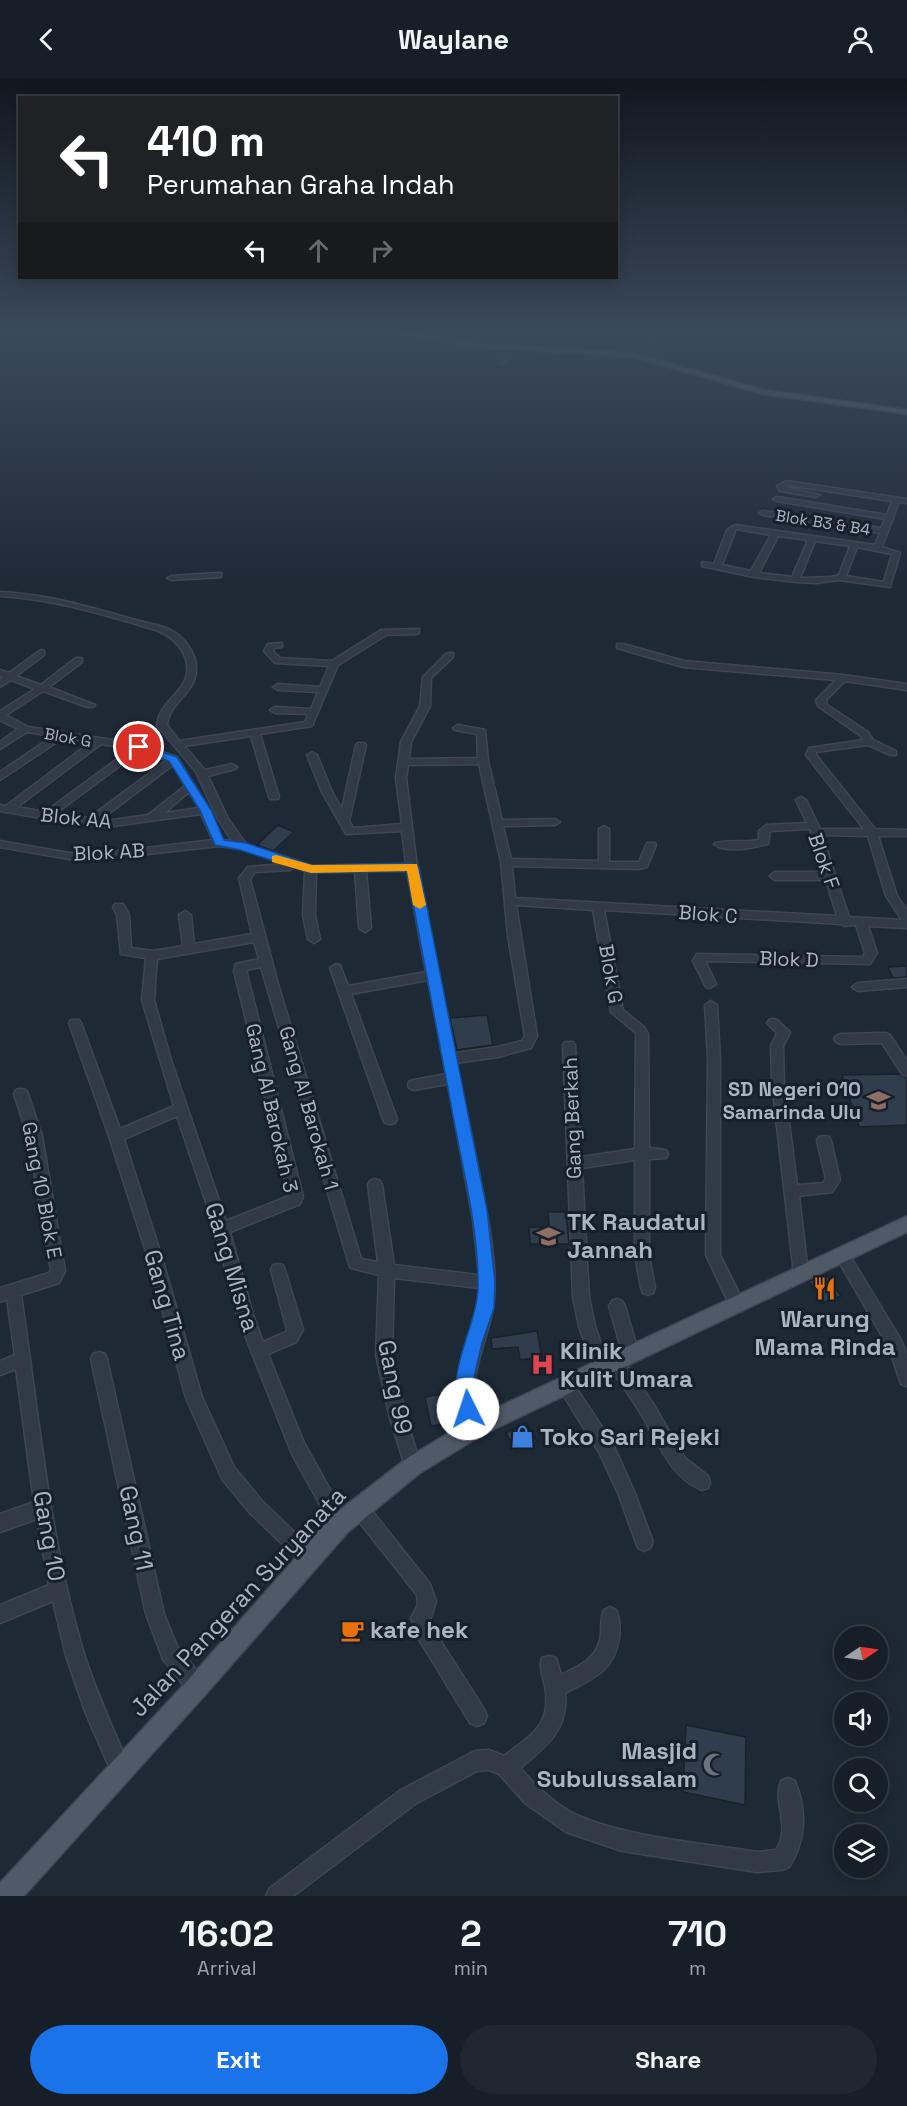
<!DOCTYPE html>
<html lang="en">
<head>
<meta charset="utf-8">
<style>
  body { margin:0; font-family:"Space Grotesk",sans-serif; background:#1f2730; color:#f1f3f6; height:100vh; display:flex; flex-direction:column; font-size:22px; white-space:nowrap }
  * { box-sizing:border-box; margin:0 }
  p { font-size:20px; color:#9ea2a8 }
  .icon { flex:none; width:33px; height:33px; fill:none; stroke:currentColor; stroke-width:2; stroke-linecap:round; stroke-linejoin:round }
  .map { position:relative; height:1818px; overflow:hidden }
  .panel { display:flex; flex-direction:column; background:#161f28; flex:1 }
  .panel>* { flex:none }
  .guide { position:absolute; left:18px; top:18px; width:600px; height:183px; border-radius:0px; box-shadow:0 3px 15px #0003,0 0 0 2px #353d45; background:#202124; color:#fff; overflow:hidden }
  .needle { width:39px; rotate:77deg }
  .tools { position:absolute; left:834px; top:1548px; display:grid; gap:12px }
  .tools a { display:grid; place-items:center; width:54px; height:54px; border-radius:50%; background:#161f28; box-shadow:0 3px 15px #0003,0 0 0 2px #353d45; font-size:30px }
  .pin { position:absolute; display:grid; place-items:center; width:51px; height:51px; color:#fff; margin:-26px; border:3px solid #fff; border-radius:50%; box-shadow:0 2px 6px #0007 }
  .me { position:absolute; width:66px; margin:-33px; rotate:356deg; stroke-linejoin:round; filter:drop-shadow(0 0 4px #0008) }
  .turn { display:flex; align-items:center; gap:21px; height:126px; padding:0 30px; font-size:27px }
  .turn .icon { width:78px; height:78px; stroke-width:2.5 }
  .turn b { display:block; font-size:42px; line-height:51px }
  .lanes { display:flex; align-items:center; height:57px; padding:0 30px; background:#0003; justify-content:center; gap:30px; direction:ltr }
  .lanes .off { opacity:.35 }
  .eta { display:flex; justify-content:space-evenly; align-items:center; height:102px; text-align:center }
  .eta b { font-size:36px; font-weight:700; line-height:42px }
  .primary-button { display:flex; gap:12px; margin-top:auto; padding:12px 30px }
  .primary-button a { flex:1; height:69px; border-radius:36px; background:#1a73e8; color:#fff; font-size:24px; font-weight:700; line-height:69px; text-align:center }
  .primary-button a+a { background:#1f2730; color:#f1f3f6 }
  header { display:flex; justify-content:space-between; align-items:center; height:78px; padding:0 30px; background:#161f28; font-size:27px; font-weight:700 }
  .map>svg:first-child { display:block }
  .building { fill:#2f3d4d; stroke:#19212d; stroke-width:1.5 }
  .lines { fill:none; stroke-linecap:round; stroke-linejoin:round }
  .minor-casing { stroke:#3d4653; stroke-width:3 }
  .major-casing { stroke:#3d4653; stroke-width:3 }
  .minor { fill:#313a46; fill-rule:evenodd }
  .major { fill:#4f5967; fill-rule:evenodd }
  .route { fill:#1a73e8; stroke:#114b97; stroke-width:1.5 }
  .slow { fill:#f59e0b }
  .labels { text-anchor:middle; stroke-width:6; stroke-linejoin:round; paint-order:stroke }
  .far-street-label { font-size:16px; fill:#aab5c4; stroke:#171f2b }
  .street-label { font-size:20px; fill:#aab5c4; stroke:#171f2b }
  .poi-label { font-size:20px; font-weight:bold; fill:#aab5c4; stroke:#171f2b; text-anchor:end }
  .near-poi-label { font-size:24px; font-weight:bold; fill:#aab5c4; stroke:#171f2b; text-anchor:start }
  .near-street-label { font-size:24px; fill:#aab5c4; stroke:#171f2b }
</style>
</head>
<body>
<header><svg class="icon" aria-label="back" viewBox="0 0 24 24"><path d="M15 5l-7 7 7 7"/></svg>Waylane<svg class="icon" aria-label="person" viewBox="0 0 24 24"><circle cx="12" cy="8" r="4"/><path d="M4 21q1-7 8-7t8 7"/></svg></header>
<div class="map">
<svg width="907" height="1818" viewBox="0 0 907 1818">
  <rect width="100%" height="100%" fill="#1e2936"/>
  <g class="building">
    <polygon points="278,747 294,754 273,773 257,767"/>
    <polygon points="907,888 907,899 893,900 888,889"/>
    <polygon points="487,937 493,967 457,972 450,940"/>
    <polygon points="899,996 907,1000 907,1047 859,1049 842,997"/>
    <polygon points="548,1134 566,1134 569,1166 530,1166 529,1149 549,1149"/>
    <polygon points="827,1197 841,1218 822,1225 809,1203"/>
    <polygon points="537,1253 542,1279 520,1282 518,1269 492,1271 491,1260"/>
    <polygon points="451,1314 457,1344 431,1348 425,1319"/>
    <polygon points="526,1345 537,1363 517,1374 506,1355"/>
    <polygon points="686,1647 746,1659 745,1727 683,1714"/>
  </g>
  <g class="lines">
    <defs>
      <g id="minor">
        <polygon points="655,256 662,256 635,278 631,278 631,276"/>
        <polygon points="506,268 509,270 505,285 500,286 503,270"/>
        <path d="M786 403 907 421V425L899 424 882 469 900 475 890 509 839 502 816 505 795 504 754 499 702 488V484L714 486 727 452 735 447 875 467 880 455 763 437 759 435 763 433 881 450 885 441 777 423 773 421 777 419 887 437 892 423 787 407 785 409 820 417 816 419 780 413 777 408ZM736 451 771 457 751 493 722 487ZM778 458 808 462 792 499 759 495ZM815 463 850 468 839 497 831 499 800 500ZM857 469 892 476 884 504 846 498Z"/>
        <polygon points="218,495 221,495 221,499 171,502 167,500 171,498"/>
        <path d="M0 514C49 516 92 530 139 543 151 546 163 547 174 554 186 561 197 578 196 592 196 615 169 624 167 647L179 663 305 644 308 636 275 635 270 632 275 629 311 631 318 614 278 612 273 609 278 606 320 609 329 588 275 585 264 573 268 566 282 565V569L274 570 273 573 280 580 332 583 381 552 419 551V555L416 556 386 557 338 587 312 648 260 656 279 719 278 721H270L269 719 251 658 184 668 205 692 232 686 237 689 235 691 208 698 228 741 246 766 312 788 406 786 402 753 346 756 322 714 307 677 312 674 317 677 332 714 342 731 356 667 358 665H364L366 667 349 743 353 750 402 746 396 700 401 664 420 628 423 599 447 575H453V579L431 600 430 628 411 664 409 681 478 680 477 656 455 652 453 650 458 647 485 652 488 683 502 742 555 741 560 744 555 747 503 748 511 781 599 783V751L604 748 609 751V784H639L647 765H655L656 767 647 789 638 791 512 788 515 820 837 838 826 802H775L770 798 775 794H824L810 751 770 753 768 766C753 770 727 776 714 766 720 761 746 765 759 762V753L767 747 807 745 796 722 801 719 806 722 820 751H864L806 677 809 670 863 662 861 658 818 628 816 622 836 602 683 589 617 570V566H623L684 583 843 597 907 606V612L845 603 826 622 827 627 868 654 873 662 896 673V677H890L868 667 816 674V677L875 751 907 752V758H878L897 818 907 832V850L868 848 877 875 870 886 705 883 716 906 710 910 706 909 693 883 697 876 863 879 865 875 856 847 845 848 841 846 604 832 623 932 644 949 648 956 649 1070 666 1072 668 1076 666 1080 649 1081V1177L655 1210 653 1215 648 1217 643 1215 641 1210 635 1177V1082L582 1090 589 1219 595 1248 609 1290 607 1295 601 1297 595 1295 593 1290 579 1248 573 1219 563 967 565 964H573L575 967 581 1079 635 1071 636 955 611 934 593 832 516 827 537 958 531 970 498 979 456 985C465 1026 474 1068 482 1110 489 1146 497 1185 494 1223 491 1250 478 1275 475 1302 474 1317 485 1347 481 1356L475 1358 469 1356C445 1299 476 1264 479 1210L394 1200 392 1277 406 1340 421 1388 419 1394 413 1396 407 1394 405 1388 390 1340 376 1277 379 1197 351 1190 349 1186 261 889 246 892 303 1119 300 1126 230 1154 253 1237 263 1264 286 1254 287 1251 271 1192 273 1187 278 1186 283 1187 285 1192 303 1252 296 1264 268 1276 304 1365 346 1440 349 1446 346 1452 340 1455 334 1452 292 1376 237 1237 215 1151 177 1038 124 1061 162 1180 202 1319 234 1389 262 1423 315 1474 318 1480 315 1486 309 1489 303 1486 250 1435 222 1401 186 1320 148 1180 109 1058 69 945 71 942H79L81 945 120 1051 174 1028 142 922 146 880 121 876 117 837 113 829 115 826H123L129 837 131 870 153 873 183 868 179 837 185 833 191 837 194 866 252 856 239 800 248 789 284 786 241 771 219 768 103 781H69L0 769V763L69 775H103L213 762 201 736 106 749 89 748 0 733V727L6 728 91 664 63 660 0 702V694L53 658 27 654 0 671V664L18 651 0 642V633L35 611 11 602 0 609V602L3 599 0 598V592L9 595 41 572 44 573V577L16 598 41 607 76 580H82V584L49 609 95 627 93 629H87L43 613 6 637 28 649 139 666 177 679 210 732 223 762 232 763 218 741 196 694 157 647C160 618 199 611 184 576 178 564 169 557 156 552 104 537 54 521 0 518ZM101 666 131 671 45 734 17 729ZM140 673 167 682 89 740 56 735ZM479 686 501 784 508 858 525 958 522 963 498 969 455 975 417 789 406 700 408 687ZM173 687 185 708 148 737 106 743 100 742ZM189 714 199 730 164 735ZM822 757 868 758 886 818 902 842 849 839ZM295 789 305 793 303 838 308 861 314 865 320 861 315 838 316 794H355L359 850 365 854 371 850 366 793H407L426 894 348 908 340 887 336 886 330 890 383 1041 385 1045 390 1046 395 1045 397 1041 351 916 428 902 446 996 414 1002 409 1004 408 1007 409 1010 414 1012 448 1006 473 1142 479 1197 394 1187 382 1107 380 1103 375 1101 370 1103 368 1107 378 1184 361 1181 278 906 250 801 255 794 290 792ZM254 864 259 881 236 886 234 893 289 1118 226 1143 171 982 154 922 157 881Z"/>
        <polygon points="907,901 907,909 858,913 852,909 858,905"/>
        <polygon points="711,923 717,927 720,981 720,1177 744,1225 741,1230 736,1232 731,1230 706,1177 708,981 705,927"/>
        <polygon points="773,941 777,942 790,954 783,968 784,1005 797,1107 823,1105 826,1101 817,1063 819,1059 824,1058 829,1059 831,1063 840,1102 832,1114 799,1118 808,1196 806,1201 801,1202 796,1201 794,1196 772,1005 771,968 777,955 767,945 769,942"/>
        <polygon points="886,955 890,957 907,983 907,998 902,996 882,965 840,966 836,964 834,961 836,958 840,956"/>
        <path d="M21 1011 26 1012 28 1016 42 1058 65 1193 59 1205 21 1217C39 1337 49 1462 85 1579 98 1618 115 1655 131 1693L128 1700 121 1703 114 1700 86 1636 66 1578 53 1523 0 1545V1527L49 1507 37 1441 0 1454V1436L34 1424 16 1291 0 1297V1283L15 1277 7 1221 0 1224V1210L49 1195 51 1192 28 1058 14 1016 16 1012Z"/>
        <polygon points="842,1171 847,1173 901,1262 907,1277 907,1308 901,1306 889,1270 835,1177 837,1173"/>
        <polygon points="617,1221 622,1223 625,1228 639,1277 637,1282 631,1284 625,1282 623,1277 609,1228 612,1223"/>
        <polygon points="99,1274 105,1276 107,1281 164,1536 177,1568 204,1602 206,1609 204,1616 197,1618 190,1616 163,1581 146,1536 91,1281 93,1276"/>
        <path d="M615 1277 621 1279 652 1324 685 1380 708 1398 710 1404 708 1410 702 1412C670 1399 658 1364 641 1336 632 1320 620 1305 609 1289L607 1284 609 1279Z"/>
        <polygon points="565,1300 571,1302 612,1364 634,1413 653,1464 650,1470 644,1473 638,1470 618,1415 600,1376 557,1307 559,1302"/>
        <polygon points="359,1421 365,1424 430,1506 436,1524 430,1542 431,1548 484,1631 487,1638 484,1645 477,1648 470,1645 417,1558 411,1540 418,1527 417,1517 353,1436 350,1430 353,1424"/>
        <path d="M610 1529 616 1532C620 1540 620 1551 619 1560 614 1594 592 1601 565 1615 569 1651 546 1669 520 1690 536 1708 558 1730 581 1739 632 1760 702 1765 757 1774L776 1772C792 1748 772 1725 781 1703L788 1700 795 1703C807 1732 806 1763 789 1789L782 1792 757 1794 622 1773 566 1754 525 1725 499 1696 489 1692 477 1693 415 1726 293 1818H266L269 1811 401 1712 475 1673 489 1672 504 1678C532 1656 552 1648 545 1608 543 1598 539 1590 542 1580L549 1578 556 1580 561 1597C581 1587 599 1580 601 1555 602 1547 600 1540 604 1532Z"/>
      </g>
      <g id="major">
        <polygon points="401,256 420,256 475,265 633,275 764,312 907,332 907,336 763,316 633,279 475,269"/>
        <polygon points="907,1138 907,1154 482,1357 420,1395 348,1454 205,1617 24,1818 0,1818 0,1805 189,1601 332,1438 406,1381 468,1343"/>
      </g>
    </defs>
    <use href="#minor" class="minor-casing"/>
    <use href="#major" class="major-casing"/>
    <use href="#minor" class="minor"/>
    <use href="#major" class="major"/>
  </g>
  <linearGradient id="sky" x2="0" y2="1"><stop stop-color="#10171e"/><stop offset="0.5" stop-color="#3b495d"/><stop offset="1" stop-color="#3b495d" stop-opacity="0"/></linearGradient>
  <rect width="907" height="511" fill="url(#sky)"/>
  <path class="route" d="M139 666 177 679 211 732 224 762 246 765 312 787 412 785 419 789 487 1132 495 1204 494 1230 482 1265 474 1299 477 1331 474 1338 468 1340 462 1338C442 1293 479 1249 478 1205 478 1151 464 1096 454 1043 438 960 423 876 407 793L311 795 240 772 215 767 200 732 169 683 135 671V667Z"/>
  <polygon class="slow" points="276,777 312,787 417,786 426,827 420,831 413,827 407,793 311,795 272,784 272,778"/>
  <defs>
    <symbol id="school-bare" viewBox="-9 -9 18 18"><path d="M0-5L7-2L0 1L-7-2ZM-4 1L0 2.5L4 1V4Q0 6-4 4Z" fill="#8d6e63" stroke="#171f2b" stroke-width="2.5" paint-order="stroke"/></symbol>
    <symbol id="restaurant-bare" viewBox="-9 -9 18 18"><path d="M-5-6h1v4h1v-4h1v4h1v-4h1v5L-1.5 .5V6h-2V.5L-5-1ZM5-6V6H3V1.5H1.5Q1.5-4 5-6Z" fill="#e8710a" stroke="#171f2b" stroke-width="2.5" paint-order="stroke"/></symbol>
    <symbol id="hospital-bare" viewBox="-9 -9 18 18"><path d="M-5-5h3v3.5h4V-5h3V5h-3V1.5h-4V5h-3Z" fill="#e0444e" stroke="#171f2b" stroke-width="2.5" paint-order="stroke"/></symbol>
    <symbol id="shop-bare" viewBox="-9 -9 18 18"><path d="M-5-2.5h2.3a2.7 3.5 0 0 1 5.4 0H5L5.5 6h-11ZM-1.5-2.5h3a1.5 2.3 0 0 0-3 0Z" fill="#3f7fe0" stroke="#171f2b" stroke-width="2.5" paint-order="stroke"/></symbol>
    <symbol id="cafe-bare" viewBox="-9 -9 18 18"><path d="M-5.5-4.5H6V0H3Q3 3.5 0 3.5H-2.5Q-5.5 3.5-5.5 0ZM3-3.2v2h1.7v-2ZM-6 4.5H4V6H-6Z" fill="#e8710a" stroke="#171f2b" stroke-width="2.5" paint-order="stroke"/></symbol>
    <symbol id="mosque-bare" viewBox="-9 -9 18 18"><path d="M3.5-4.9A6 6 0 1 0 3.5 4.9A5 5 0 1 1 3.5-4.9Z" fill="#6b7280" stroke="#171f2b" stroke-width="2.5" paint-order="stroke"/></symbol>
  </defs>
  <g fill-rule="evenodd">
    <use href="#school-bare" x="862" y="1006" width="33" height="33"/>
    <use href="#school-bare" x="532" y="1142" width="33" height="33"/>
    <use href="#restaurant-bare" x="808" y="1194" width="33" height="33"/>
    <use href="#hospital-bare" x="526" y="1270" width="33" height="33"/>
    <use href="#shop-bare" x="506" y="1342" width="33" height="33"/>
    <use href="#cafe-bare" x="336" y="1536" width="33" height="33"/>
    <use href="#mosque-bare" x="698" y="1670" width="33" height="33"/>
  </g>
  <g class="labels">
    <g class="far-street-label">
      <text transform="translate(823 444) rotate(9)" y="6">Blok B3 &amp; B4</text>
      <text transform="translate(68 659) rotate(10)" y="6">Blok G</text>
    </g>
    <g class="street-label">
      <text transform="translate(76 740) rotate(6)" y="7">Blok AA</text>
      <text transform="translate(109 774) rotate(-3)" y="7">Blok AB</text>
      <text transform="translate(824 783) rotate(71)" y="7">Blok F</text>
      <text transform="translate(708 836) rotate(4)" y="7">Blok C</text>
      <text transform="translate(789 881) rotate(2)" y="7">Blok D</text>
      <text transform="translate(611 896) rotate(80)" y="7">Blok G</text>
      <text transform="translate(272 1030) rotate(77)" y="7">Gang Al Barokah 3</text>
      <text transform="translate(309 1030) rotate(74)" y="7">Gang Al Barokah 1</text>
      <text transform="translate(572 1040) rotate(-92)" y="7">Gang Berkah</text>
      <text transform="translate(42 1112) rotate(79)" y="7">Gang 10 Blok E</text>
    </g>
    <g class="poi-label">
      <text x="861" y="1018">SD Negeri 010<tspan x="861" dy="23">Samarinda Ulu</tspan></text>
    </g>
    <g class="near-poi-label">
      <text x="567" y="1152">TK Raudatul<tspan x="567" dy="28">Jannah</tspan></text>
      <text x="825" y="1249" text-anchor="middle">Warung<tspan x="825" dy="28">Mama Rinda</tspan></text>
      <text x="560" y="1281">Klinik<tspan x="560" dy="28">Kulit Umara</tspan></text>
      <text x="540" y="1367">Toko Sari Rejeki</text>
      <text x="370" y="1560">kafe hek</text>
      <text x="697" y="1681" text-anchor="end">Masjid<tspan x="697" dy="28">Subulussalam</tspan></text>
    </g>
    <g class="near-street-label">
      <text transform="translate(232 1189) rotate(73)" y="8">Gang Misna</text>
      <text transform="translate(167 1227) rotate(74)" y="8">Gang Tina</text>
      <text transform="translate(395 1309) rotate(79)" y="8">Gang 99</text>
      <text transform="translate(136 1450) rotate(78)" y="8">Gang 11</text>
      <text transform="translate(49 1458) rotate(80)" y="8">Gang 10</text>
      <text transform="translate(238 1524) rotate(-47)" y="8">Jalan Pangeran Suryanata</text>
    </g>
  </g>
</svg>
<div class="tools">
<a><svg class="needle" viewBox="-14 -14 28 28"><path d="M0-13l5 13h-10z" fill="#e53935"/><path d="M0 13l5-13h-10z" fill="#9ea2a8"/></svg></a>
<a><svg class="icon" aria-label="sound" viewBox="0 0 24 24"><path d="M4 9h4l5-4v14l-5-4H4zM17 9q2 3 0 6"/></svg></a>
<a><svg class="icon" aria-label="search" viewBox="0 0 24 24"><circle cx="10" cy="10" r="6"/><path d="M15 15l6 6"/></svg></a>
<a><svg class="icon" aria-label="layers" viewBox="0 0 24 24"><path d="M12 4l9 5-9 5-9-5zM3 14l9 5 9-5"/></svg></a>
</div>
<div class="pin" style="left:139px;top:669px;background:#d93025"><svg class="icon" aria-label="arrive" viewBox="0 0 24 24"><path d="M6 21V4h12l-3 4 3 4H6"/></svg></div>
<svg class="me" style="left:468px;top:1331px" viewBox="-20 -20 40 40"><circle r="19" fill="#fff"/><path d="M0-13L10 11 0 6-10 11z" fill="#1a73e8"/></svg>
<div class="guide">
<div class="turn"><svg class="icon" aria-label="left" viewBox="0 0 24 24"><path d="M17 20v-9H6M10 6l-5 5 5 5"/></svg><div><b>410 m</b>Perumahan Graha Indah</div></div>
<div class="lanes"><svg class="icon" aria-label="left" viewBox="0 0 24 24"><path d="M17 20v-9H6M10 6l-5 5 5 5"/></svg><svg class="icon off" aria-label="ahead" viewBox="0 0 24 24"><path d="M12 20V5M6 11l6-6 6 6"/></svg><svg class="icon off" aria-label="right" viewBox="0 0 24 24"><path d="M7 20v-9h11M14 6l5 5-5 5"/></svg></div>
</div>
</div>
<section class="panel">
<div class="eta">
<div><b>16:02</b><p>Arrival</p></div>
<div><b>2</b><p>min</p></div>
<div><b>710</b><p>m</p></div>
</div>
<div class="primary-button"><a>Exit</a><a>Share</a></div>
</section>
</body>
</html>
